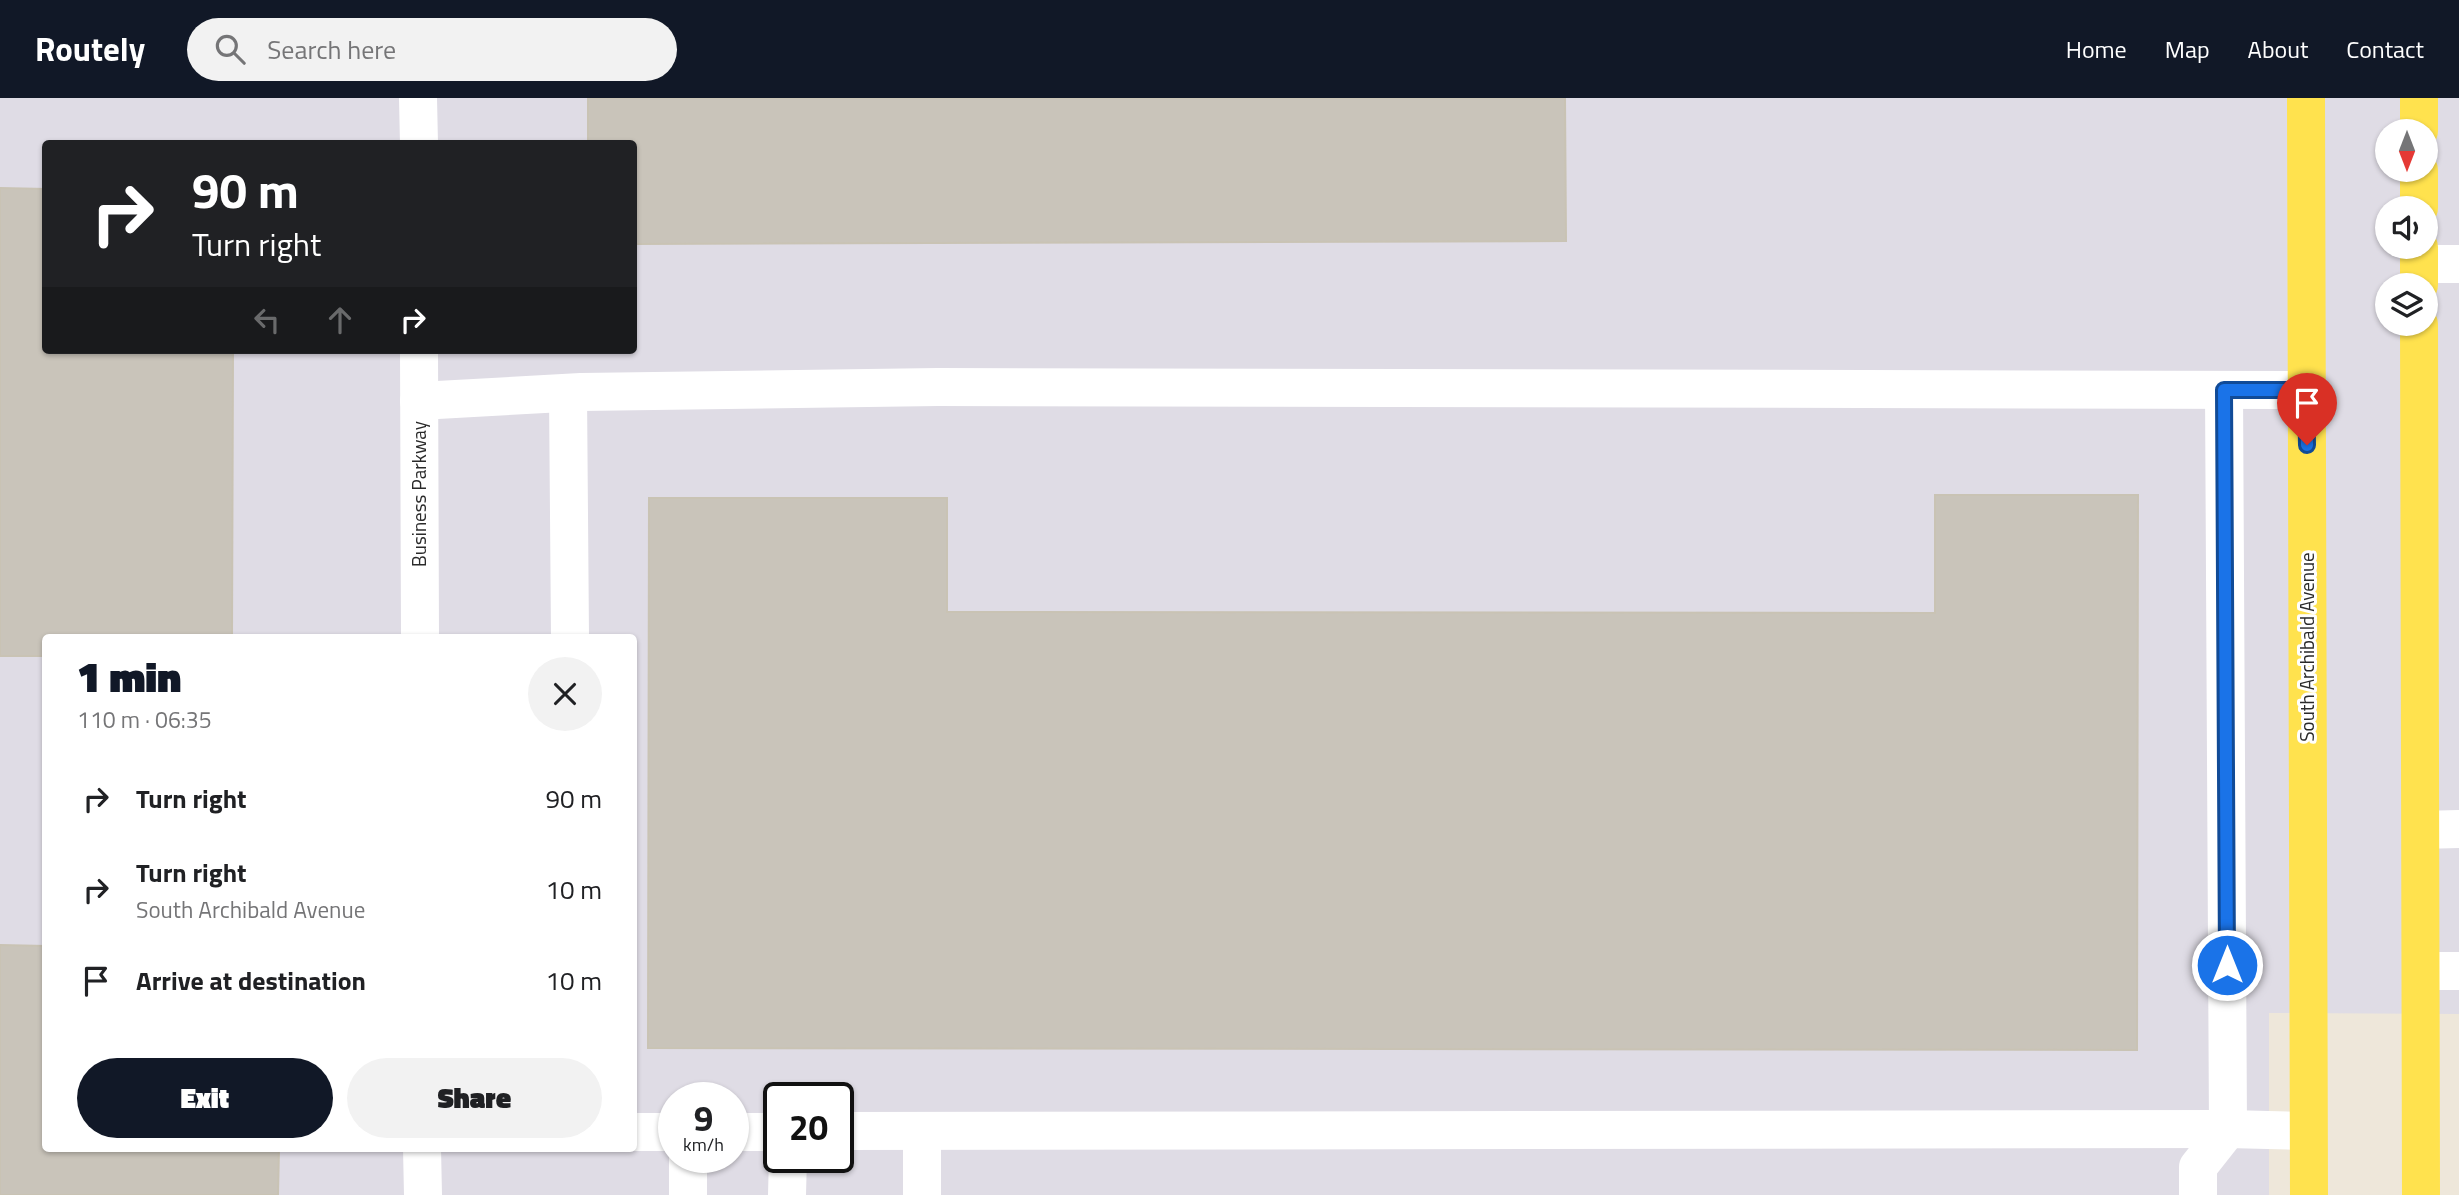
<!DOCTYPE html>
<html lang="en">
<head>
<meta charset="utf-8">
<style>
  body { margin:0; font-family:"Titillium Web",sans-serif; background:#f2f2f2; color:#202124; height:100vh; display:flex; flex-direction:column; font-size:26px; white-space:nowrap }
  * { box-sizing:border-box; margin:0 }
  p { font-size:23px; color:#757577 }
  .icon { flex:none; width:38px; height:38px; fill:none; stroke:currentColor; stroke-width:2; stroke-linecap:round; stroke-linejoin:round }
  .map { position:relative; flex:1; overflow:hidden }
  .details { position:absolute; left:42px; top:536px; width:595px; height:518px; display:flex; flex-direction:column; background:#fff; border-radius:7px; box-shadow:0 2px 5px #0004 }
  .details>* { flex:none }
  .hud { position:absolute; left:42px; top:42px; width:595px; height:214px; border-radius:7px; box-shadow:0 2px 5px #0004; background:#202124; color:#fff; overflow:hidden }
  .needle { width:46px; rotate:180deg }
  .controls { position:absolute; left:2375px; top:21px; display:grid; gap:14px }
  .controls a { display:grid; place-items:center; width:63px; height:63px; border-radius:50%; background:#fff; box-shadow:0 2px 5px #0004; font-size:35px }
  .speed { position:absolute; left:658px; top:984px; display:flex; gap:14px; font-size:35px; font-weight:700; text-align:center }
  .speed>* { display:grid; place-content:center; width:91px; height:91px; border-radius:50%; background:#fff; box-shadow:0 2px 5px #0004; line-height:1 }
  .speed small { font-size:18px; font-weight:400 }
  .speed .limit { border:4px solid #111; border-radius:10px; background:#fff; color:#111 }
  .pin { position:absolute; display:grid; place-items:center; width:60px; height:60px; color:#fff; margin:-72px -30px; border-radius:50% 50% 50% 0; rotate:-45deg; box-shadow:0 0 7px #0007 }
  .pin .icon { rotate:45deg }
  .me { position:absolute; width:77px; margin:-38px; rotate:0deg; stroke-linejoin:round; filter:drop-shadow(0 0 5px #0008) }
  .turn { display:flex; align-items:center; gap:24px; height:147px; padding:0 35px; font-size:32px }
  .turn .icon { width:91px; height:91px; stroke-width:2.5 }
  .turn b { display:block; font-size:49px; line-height:60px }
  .lanes { display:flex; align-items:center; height:66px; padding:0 35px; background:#0003; justify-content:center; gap:35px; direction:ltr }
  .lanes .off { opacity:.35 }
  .round { display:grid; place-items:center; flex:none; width:74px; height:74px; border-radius:37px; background:#f2f2f2 }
  .overview { display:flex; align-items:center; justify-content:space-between; height:119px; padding:0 35px }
  h1 { font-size:42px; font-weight:800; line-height:52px; color:#111827 }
  .primary-button { display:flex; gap:14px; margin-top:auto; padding:14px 35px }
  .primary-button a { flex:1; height:80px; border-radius:42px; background:#111827; color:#fff; font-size:28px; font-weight:800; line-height:80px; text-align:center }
  .primary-button a+a { background:#f2f2f2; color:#202124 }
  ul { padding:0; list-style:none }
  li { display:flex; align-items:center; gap:21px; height:91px; padding:0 35px }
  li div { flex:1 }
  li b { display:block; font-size:26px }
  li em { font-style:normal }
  header { display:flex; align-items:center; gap:42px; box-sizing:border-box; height:98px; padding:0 35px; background:#111827; color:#fff }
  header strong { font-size:33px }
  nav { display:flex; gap:38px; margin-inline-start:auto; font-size:24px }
  .search { width:490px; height:63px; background:#f2f2f2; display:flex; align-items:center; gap:18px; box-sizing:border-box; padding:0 24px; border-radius:38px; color:#757577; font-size:26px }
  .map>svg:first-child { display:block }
  .industrial { fill:#dfdce5; fill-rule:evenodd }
  .building { fill:#c9c4ba; stroke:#c9c3b4; stroke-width:2 }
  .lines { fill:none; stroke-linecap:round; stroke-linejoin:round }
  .minor { stroke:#fff; stroke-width:38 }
  .major { stroke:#ffe24e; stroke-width:38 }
  .route-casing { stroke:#114b97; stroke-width:18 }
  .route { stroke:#1a73e8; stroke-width:12 }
  .labels { text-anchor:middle; stroke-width:6; stroke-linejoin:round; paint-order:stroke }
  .street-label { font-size:19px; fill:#2a2a2a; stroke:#fff }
</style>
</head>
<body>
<header>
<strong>Routely</strong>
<div class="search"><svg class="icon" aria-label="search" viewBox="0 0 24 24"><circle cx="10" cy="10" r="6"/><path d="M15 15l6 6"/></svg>Search here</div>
<nav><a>Home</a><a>Map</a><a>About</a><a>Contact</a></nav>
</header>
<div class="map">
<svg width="2459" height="1097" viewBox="0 0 2459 1097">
  <rect width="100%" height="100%" fill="#eee7da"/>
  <path class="industrial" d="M0 0H2459V916L2269 915V1097H0ZM2387 33H2426V72H2387ZM46 46H634V252H46ZM2387 110H2426V149H2387ZM2387 187H2426V226H2387ZM46 539H634V1050H46ZM674 999H733V1059H674ZM779 999H838V1059H779Z"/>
  <g class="building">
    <polygon points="588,0 1565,0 1566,143 634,146 634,46 588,46"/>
    <polygon points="0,90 46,91 46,252 233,252 232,539 46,539 46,558 0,558"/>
    <polygon points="1935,397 2138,397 2137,952 648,950 649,400 947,400 947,514 1935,515"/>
    <polygon points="0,847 46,848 46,1050 279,1050 278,1097 0,1097"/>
  </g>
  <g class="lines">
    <g class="minor">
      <polyline points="418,0 419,46"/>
      <polyline points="2419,166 2459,166"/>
      <polyline points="419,252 420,539"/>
      <polyline points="2224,292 2228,1031 2308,1033"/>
      <polyline points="568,295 570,539"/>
      <polyline points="419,303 581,294 938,289 2306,292"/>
      <polyline points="2421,732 2459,731"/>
      <polyline points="2421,873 2459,873"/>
      <polyline points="838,1033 2228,1031"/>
      <polyline points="634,1034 674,1034"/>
      <polyline points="733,1034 779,1034"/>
      <polyline points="422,1050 423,1097"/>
      <polyline points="688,1097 688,1059"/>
      <polyline points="787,1097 788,1059"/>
      <polyline points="922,1097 922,1033"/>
      <polyline points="2198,1097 2198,1069 2228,1031"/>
    </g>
    <g class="major">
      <polyline points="2306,0 2309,1097"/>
      <polyline points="2419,0 2419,33"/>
      <polyline points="2419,72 2419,110"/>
      <polyline points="2419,149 2419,187"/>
      <polyline points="2419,226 2421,1097"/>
    </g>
  </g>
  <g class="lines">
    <defs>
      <polyline id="route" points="2227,867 2224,292 2306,292 2307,347"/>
    </defs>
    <use href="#route" class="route-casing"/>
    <use href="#route" class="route"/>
  </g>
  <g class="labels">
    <g class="street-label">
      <text transform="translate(419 396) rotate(-90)" y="7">Business Parkway</text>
      <text transform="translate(2307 549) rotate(-90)" y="7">South Archibald Avenue</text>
    </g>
  </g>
</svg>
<div class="controls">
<a><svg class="needle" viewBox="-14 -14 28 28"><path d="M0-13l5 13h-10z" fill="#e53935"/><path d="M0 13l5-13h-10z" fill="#757577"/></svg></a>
<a><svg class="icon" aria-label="sound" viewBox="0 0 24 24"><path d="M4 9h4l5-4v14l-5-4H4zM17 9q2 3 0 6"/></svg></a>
<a><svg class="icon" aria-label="layers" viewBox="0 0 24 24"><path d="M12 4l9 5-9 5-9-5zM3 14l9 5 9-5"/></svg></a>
</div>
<div class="speed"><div>9<small>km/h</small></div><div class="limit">20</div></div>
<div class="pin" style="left:2307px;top:347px;background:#d93025"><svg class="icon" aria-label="arrive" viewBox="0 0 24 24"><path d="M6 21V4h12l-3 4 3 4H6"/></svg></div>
<svg class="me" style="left:2227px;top:867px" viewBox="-20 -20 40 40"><circle r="17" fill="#1a73e8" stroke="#fff" stroke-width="3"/><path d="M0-11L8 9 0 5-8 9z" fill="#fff"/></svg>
<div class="hud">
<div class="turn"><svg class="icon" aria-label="right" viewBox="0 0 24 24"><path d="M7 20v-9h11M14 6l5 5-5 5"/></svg><div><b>90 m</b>Turn right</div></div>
<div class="lanes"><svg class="icon off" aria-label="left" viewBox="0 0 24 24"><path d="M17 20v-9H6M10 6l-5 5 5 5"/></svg><svg class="icon off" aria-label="ahead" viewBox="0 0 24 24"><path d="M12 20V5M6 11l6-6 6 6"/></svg><svg class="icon" aria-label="right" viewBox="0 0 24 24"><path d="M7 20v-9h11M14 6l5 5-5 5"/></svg></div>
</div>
<section class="details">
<div class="overview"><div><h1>1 min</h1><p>110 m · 06:35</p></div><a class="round"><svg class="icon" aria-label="close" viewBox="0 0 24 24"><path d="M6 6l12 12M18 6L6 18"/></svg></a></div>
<ul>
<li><svg class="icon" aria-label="right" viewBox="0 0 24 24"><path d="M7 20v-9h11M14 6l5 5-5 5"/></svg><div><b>Turn right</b></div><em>90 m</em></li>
<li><svg class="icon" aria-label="right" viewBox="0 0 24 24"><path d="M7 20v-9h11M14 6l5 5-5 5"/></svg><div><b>Turn right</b><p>South Archibald Avenue</p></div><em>10 m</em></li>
<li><svg class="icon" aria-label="arrive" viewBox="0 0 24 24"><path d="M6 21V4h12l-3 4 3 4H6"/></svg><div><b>Arrive at destination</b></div><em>10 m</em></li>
</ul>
<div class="primary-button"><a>Exit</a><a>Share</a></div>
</section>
</div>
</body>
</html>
